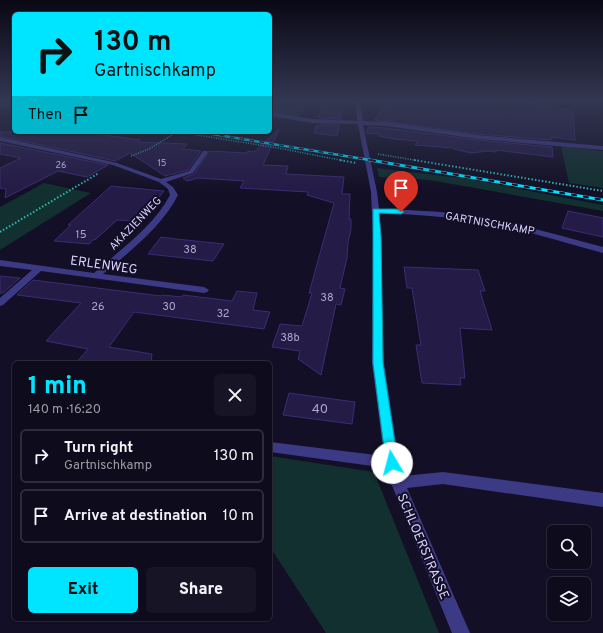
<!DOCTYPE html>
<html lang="en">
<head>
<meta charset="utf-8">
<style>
  body { margin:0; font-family:Overpass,sans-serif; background:#171425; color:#f1f3f6; height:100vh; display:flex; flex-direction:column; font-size:15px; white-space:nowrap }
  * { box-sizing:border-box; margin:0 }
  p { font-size:13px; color:#9b9ba3 }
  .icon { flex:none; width:22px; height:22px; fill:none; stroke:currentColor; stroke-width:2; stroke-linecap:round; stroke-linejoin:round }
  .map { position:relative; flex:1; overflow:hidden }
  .drawer { position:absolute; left:12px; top:361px; width:260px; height:260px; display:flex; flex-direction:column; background:#0e0b1c; border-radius:6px; box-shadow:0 1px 3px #0004,0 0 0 1px #2e2b3b }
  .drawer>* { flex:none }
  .top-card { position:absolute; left:12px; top:12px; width:260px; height:122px; border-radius:6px; box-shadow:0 1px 3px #0004,0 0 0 1px #2e2b3b; background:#00e5ff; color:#111; overflow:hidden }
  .fabs { position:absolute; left:547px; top:525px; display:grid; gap:8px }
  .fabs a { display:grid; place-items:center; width:44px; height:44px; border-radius:6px; background:#0e0b1c; box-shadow:0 1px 3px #0004,0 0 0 1px #2e2b3b; font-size:20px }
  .pin { position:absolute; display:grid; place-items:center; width:34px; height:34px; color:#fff; margin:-41px -17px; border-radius:50% 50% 50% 0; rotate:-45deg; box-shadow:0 0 4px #0007 }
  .pin .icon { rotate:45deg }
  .me { position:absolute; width:44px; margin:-22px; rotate:352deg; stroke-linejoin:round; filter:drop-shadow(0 0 3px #0008) }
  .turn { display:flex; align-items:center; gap:14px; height:84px; padding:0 16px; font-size:18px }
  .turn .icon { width:52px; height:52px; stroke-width:2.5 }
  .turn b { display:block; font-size:28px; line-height:34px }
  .then { display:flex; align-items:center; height:38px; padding:0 16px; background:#0003; gap:8px; font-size:15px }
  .round { display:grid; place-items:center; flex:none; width:42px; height:42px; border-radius:6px; background:#171425 }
  .head { display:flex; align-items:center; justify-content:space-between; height:68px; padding:0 16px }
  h1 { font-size:24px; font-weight:800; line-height:30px; color:#00e5ff }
  .action { display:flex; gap:8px; margin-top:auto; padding:8px 16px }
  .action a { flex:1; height:46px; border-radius:6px; background:#00e5ff; color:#111; font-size:16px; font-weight:800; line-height:46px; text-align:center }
  .action a+a { background:#171425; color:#f1f3f6 }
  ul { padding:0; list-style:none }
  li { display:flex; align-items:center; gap:12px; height:54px; margin:0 8px 6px; padding:0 8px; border:2px solid #2e2b3b; border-radius:6px }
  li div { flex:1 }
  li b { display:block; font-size:15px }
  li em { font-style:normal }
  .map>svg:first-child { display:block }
  .green { fill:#12302f }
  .building { fill:#241b47; stroke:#3b2d73 }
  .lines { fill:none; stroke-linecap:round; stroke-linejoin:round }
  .path-far1 { stroke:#2fb8b0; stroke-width:1.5; stroke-dasharray:1 1.5; stroke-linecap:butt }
  .path { stroke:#2fb8b0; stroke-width:2; stroke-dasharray:1.5 2; stroke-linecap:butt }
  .minor { fill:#3d3a85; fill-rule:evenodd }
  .rail-far1-casing { stroke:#00e5ff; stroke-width:2.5 }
  .rail-casing { stroke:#00e5ff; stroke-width:3 }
  .rail-far1 { stroke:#130f26; stroke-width:1.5; stroke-dasharray:5; stroke-linecap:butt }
  .rail { stroke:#130f26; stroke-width:2; stroke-dasharray:6; stroke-linecap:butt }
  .route { fill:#00e5ff; stroke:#0095a6 }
  .labels { text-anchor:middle; stroke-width:4; stroke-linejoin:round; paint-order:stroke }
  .far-number-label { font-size:9px; fill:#aca6d1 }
  .far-street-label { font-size:11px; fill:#d9d4ff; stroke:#130f26 }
  .number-label { font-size:11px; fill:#aca6d1 }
  .street-label { font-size:13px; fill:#d9d4ff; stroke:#130f26 }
  .near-number-label { font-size:13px; fill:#aca6d1 }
</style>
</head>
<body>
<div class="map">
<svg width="603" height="633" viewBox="0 0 603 633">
  <rect width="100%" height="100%" fill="#130f26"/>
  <g class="green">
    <polygon points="270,101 310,101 298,117 270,112"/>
    <polygon points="561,146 603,151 603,188 569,183"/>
    <polygon points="377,168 468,179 603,205 603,211 430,180 379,177"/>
    <polygon points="44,183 91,193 0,250 0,207"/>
    <polygon points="270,456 374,472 439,633 326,633 270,547"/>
  </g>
  <g class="building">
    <polygon points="389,101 521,101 573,110 575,140 551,137 551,140 478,134 374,120"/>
    <polygon points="322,106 343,106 340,119 319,118"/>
    <polygon points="317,125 339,125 337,136 314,133"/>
    <polygon points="369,127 386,128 478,140 552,147 553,157 496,150 496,152 488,151 471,153 454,149 454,148 415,145 418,141 394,139 379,136 380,134 366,133"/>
    <polygon points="279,129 263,165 288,166 286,174 344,177 342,194 350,194 349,219 351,219 351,229 348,242 347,258 340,288 345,289 341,305 336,304 321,375 298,359 300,351 272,347 280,324 302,326 312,293 309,293 334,203 307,195 308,192 240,188 244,181 198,178 187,181 183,178 194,174 209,151 247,153 248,151 254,152"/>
    <polygon points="0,132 75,132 104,135 140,140 138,142 187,144 183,149 201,151 188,170 165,176 130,153 115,161 0,136"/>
    <polygon points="0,143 108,165 87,177 58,171 5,198 6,189 0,188 0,168 21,158 0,154"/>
    <polygon points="111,186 164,191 152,206 145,207 132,221 117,220 96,239 93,240 89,244 54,241 71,225 68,225"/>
    <polygon points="568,211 603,218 603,237 562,228"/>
    <polygon points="161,237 176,239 224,244 213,261 148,254"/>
    <polygon points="404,267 478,270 485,291 480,291 492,330 460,328 465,378 460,378 461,385 422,383 416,345 421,345 412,288 407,288"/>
    <polygon points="0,276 20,278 3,293 0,293"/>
    <polygon points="33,280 161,296 162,295 182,297 183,295 232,301 237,291 257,293 253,310 270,312 264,329 134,312 109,347 152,354 151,363 76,363 88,349 46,341 81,303 17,295"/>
    <polygon points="289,393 355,402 352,424 283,415"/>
  </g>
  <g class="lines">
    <g class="path-far1">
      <polyline points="0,105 14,106"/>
      <polyline points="179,132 278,148 345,161"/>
      <polyline points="378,154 420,161"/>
      <polyline points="131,156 149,149 177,132"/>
    </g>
    <g class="path">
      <polyline points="340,160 356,163"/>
      <polyline points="414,160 603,191"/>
      <polyline points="0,232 99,173"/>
    </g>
    <g class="minor">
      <path d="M356 101H360L363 121 386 122 478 135 603 146V150L478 139 386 126 363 125 377 192 379 209C408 210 438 211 467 215 513 222 558 235 603 247V253C568 244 533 232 497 225 458 217 419 215 379 213L384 363 399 463 403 476 443 472 603 493V507L443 484 407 488 470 633H452L391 483 387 468 270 452V442L384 456 372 363 373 237 371 192 358 124 312 123 270 116V112L312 119 357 121Z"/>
      <path d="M0 137 117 163 161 179 189 171 203 151H207L208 152 193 173 166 182 173 187 178 195C162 227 129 252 103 274L204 287 209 290 207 292 204 293 41 271 3 305 0 306V298L32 270 0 266V260L94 273C119 251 155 225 170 195L168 189 159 182 113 165 0 141Z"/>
    </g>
    <defs>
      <polyline id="rail-far1" points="200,132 376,161"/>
      <polyline id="rail" points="370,160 603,200"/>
    </defs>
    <use href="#rail-far1" class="rail-far1-casing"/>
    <use href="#rail" class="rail-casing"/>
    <use href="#rail-far1" class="rail-far1"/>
    <use href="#rail" class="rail"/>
  </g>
  <linearGradient id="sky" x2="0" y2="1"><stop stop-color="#0a0815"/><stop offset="0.53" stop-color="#333752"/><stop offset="1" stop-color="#333752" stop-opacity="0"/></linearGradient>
  <rect width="603" height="190" fill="url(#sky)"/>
  <polygon class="route" points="373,209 401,209 404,212 401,214 379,213 381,237 383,363 398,463 396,467 392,469 387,467 386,463 373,363"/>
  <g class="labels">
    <g class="far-number-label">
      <text x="162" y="166">15</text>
      <text x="61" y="168">26</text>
    </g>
    <g class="far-street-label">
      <text transform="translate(135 223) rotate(-46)" y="4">AKAZIENWEG</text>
      <text transform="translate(490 223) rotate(10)" y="4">GARTNISCHKAMP</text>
    </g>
    <g class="number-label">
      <text x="81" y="238">15</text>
      <text x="190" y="253">38</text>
      <text x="327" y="301">38</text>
      <text x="98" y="310">26</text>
      <text x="169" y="310">30</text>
      <text x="223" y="317">32</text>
      <text x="290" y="341">38b</text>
    </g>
    <g class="street-label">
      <text transform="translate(104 264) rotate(8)" y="5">ERLENWEG</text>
      <text transform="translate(424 546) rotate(67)" y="5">SCHLOERSTRASSE</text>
    </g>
    <g class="near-number-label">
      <text x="320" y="413">40</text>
    </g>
  </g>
</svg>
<div class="fabs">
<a><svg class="icon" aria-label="search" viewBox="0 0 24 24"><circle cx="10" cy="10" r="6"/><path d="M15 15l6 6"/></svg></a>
<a><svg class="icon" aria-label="layers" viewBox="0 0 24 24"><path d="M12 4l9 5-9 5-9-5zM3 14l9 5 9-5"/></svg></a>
</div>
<div class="pin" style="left:401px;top:212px;background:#d93025"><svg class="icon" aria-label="arrive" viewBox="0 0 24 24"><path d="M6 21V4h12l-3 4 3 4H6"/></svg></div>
<svg class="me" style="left:392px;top:463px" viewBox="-20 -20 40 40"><circle r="19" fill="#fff"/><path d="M0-13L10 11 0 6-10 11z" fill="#00e5ff"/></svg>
<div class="top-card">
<div class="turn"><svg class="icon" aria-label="right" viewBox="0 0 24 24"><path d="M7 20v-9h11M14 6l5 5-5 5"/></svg><div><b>130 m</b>Gartnischkamp</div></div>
<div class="then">Then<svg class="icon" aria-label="arrive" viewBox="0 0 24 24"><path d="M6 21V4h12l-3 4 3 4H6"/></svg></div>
</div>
<section class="drawer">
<div class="head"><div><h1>1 min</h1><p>140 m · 16:20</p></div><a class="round"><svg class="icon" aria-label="close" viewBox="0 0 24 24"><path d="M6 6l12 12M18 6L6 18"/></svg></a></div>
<ul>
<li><svg class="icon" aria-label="right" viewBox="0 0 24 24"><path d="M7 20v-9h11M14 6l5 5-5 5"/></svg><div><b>Turn right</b><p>Gartnischkamp</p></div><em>130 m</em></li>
<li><svg class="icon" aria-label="arrive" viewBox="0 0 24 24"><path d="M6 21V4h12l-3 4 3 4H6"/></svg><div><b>Arrive at destination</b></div><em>10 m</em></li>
</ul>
<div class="action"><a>Exit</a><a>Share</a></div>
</section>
</div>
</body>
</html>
